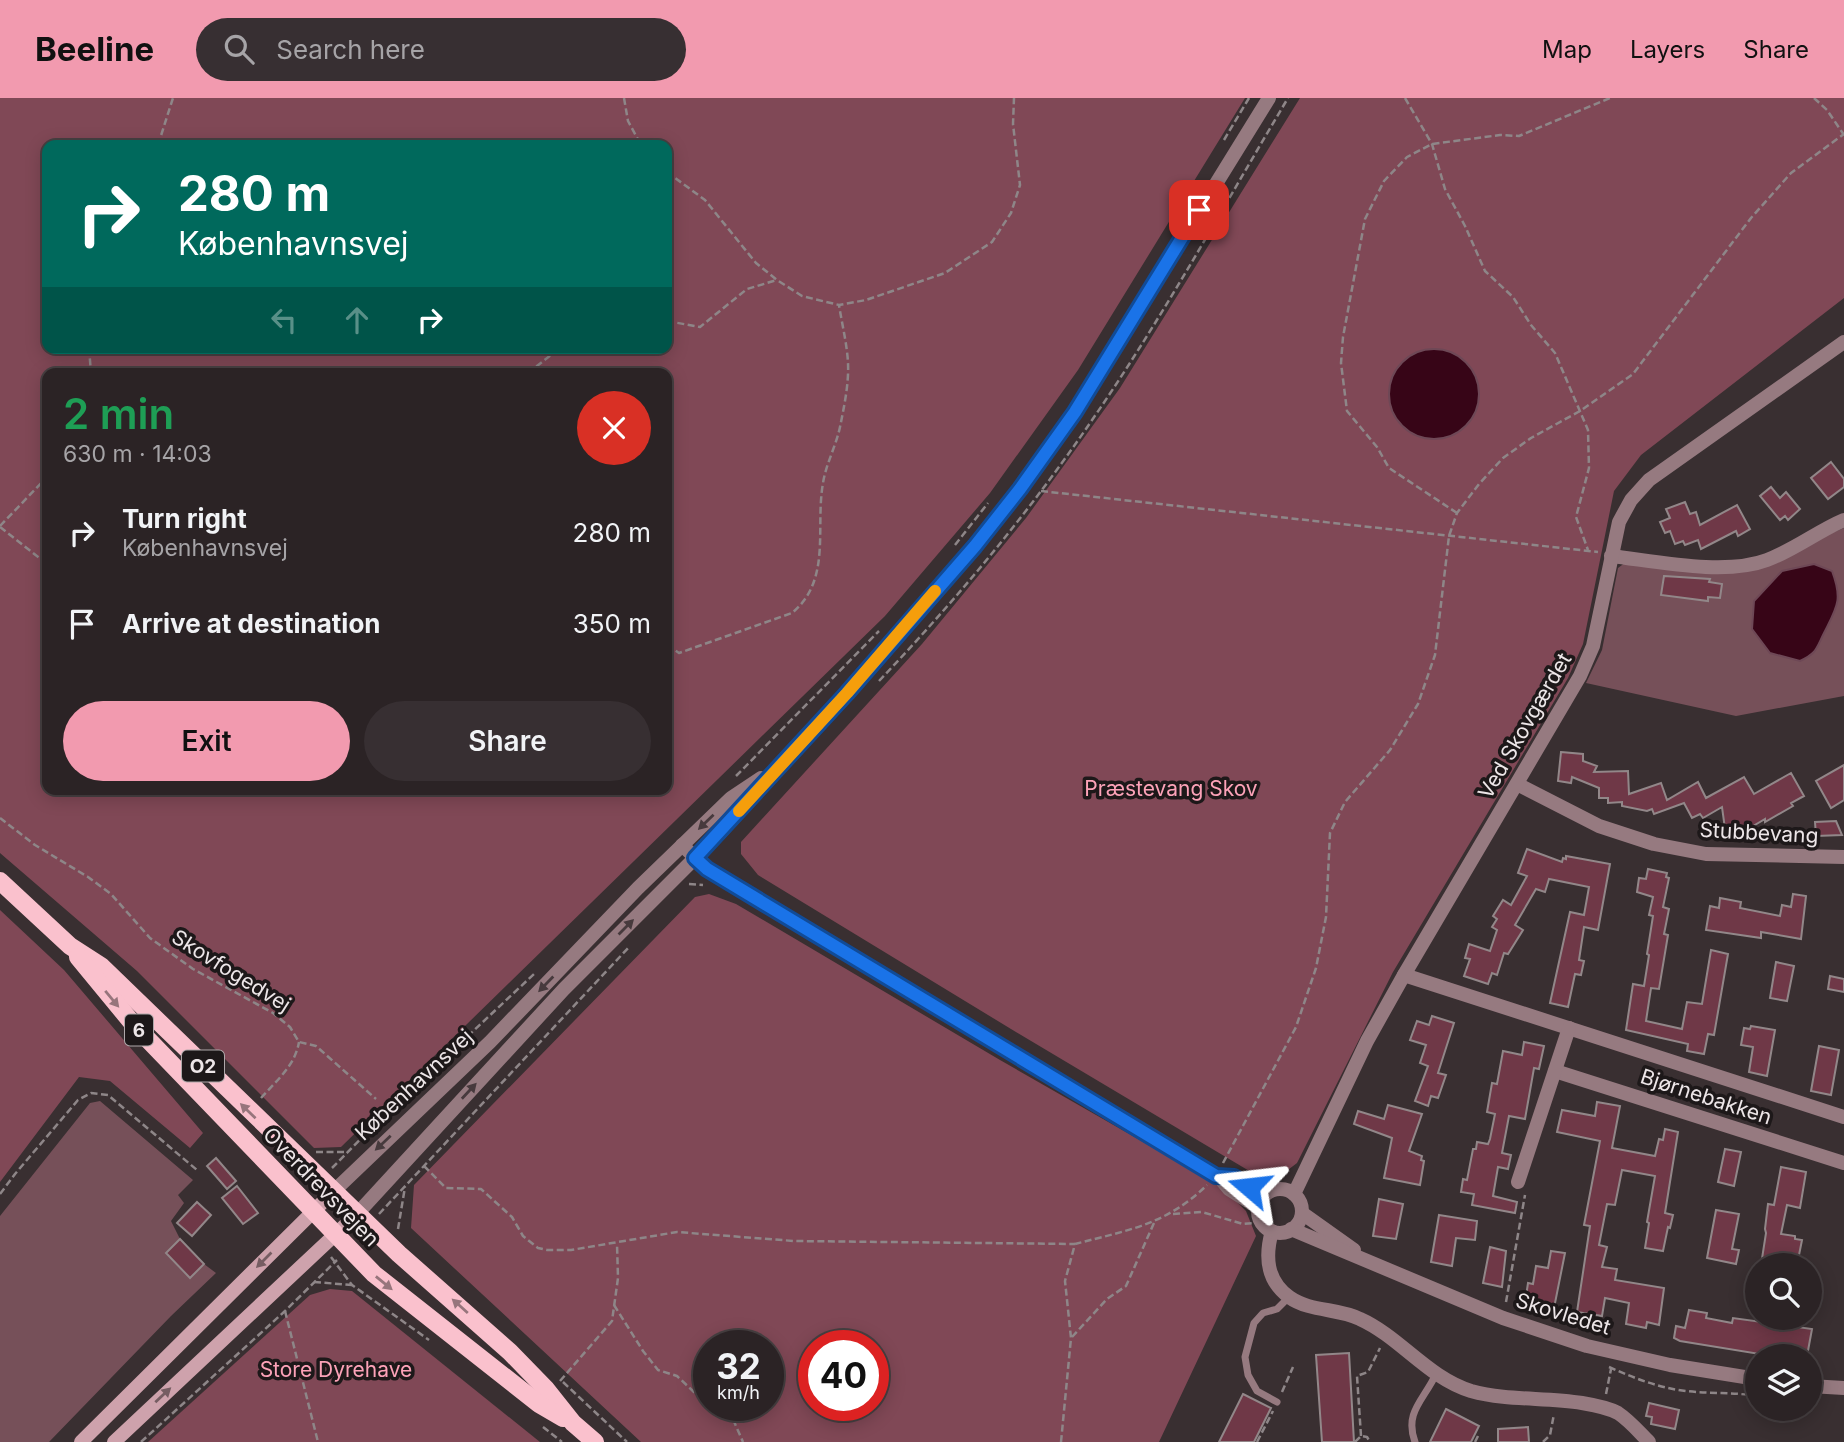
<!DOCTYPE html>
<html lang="en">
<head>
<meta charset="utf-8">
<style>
  body { margin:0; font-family:Inter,sans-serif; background:#372f32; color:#f1f3f6; height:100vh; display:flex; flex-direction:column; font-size:26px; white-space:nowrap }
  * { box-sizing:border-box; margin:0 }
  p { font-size:23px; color:#a6a4a7 }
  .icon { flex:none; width:38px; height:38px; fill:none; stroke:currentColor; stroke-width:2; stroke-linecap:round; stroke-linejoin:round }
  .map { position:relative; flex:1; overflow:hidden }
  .sheet { position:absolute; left:42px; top:270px; width:630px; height:427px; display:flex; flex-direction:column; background:#2b2325; border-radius:14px; box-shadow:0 4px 18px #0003,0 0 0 2px #474042 }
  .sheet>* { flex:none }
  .banner { position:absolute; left:42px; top:42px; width:630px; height:214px; border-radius:14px; box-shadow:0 4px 18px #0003,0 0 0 2px #474042; background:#00695c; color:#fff; overflow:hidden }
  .fabs { position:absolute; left:1745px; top:1155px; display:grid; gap:14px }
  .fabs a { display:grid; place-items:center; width:77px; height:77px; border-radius:50%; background:#2b2325; box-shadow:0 4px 18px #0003,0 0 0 2px #474042; font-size:35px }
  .speed { position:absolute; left:693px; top:1232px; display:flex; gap:14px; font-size:35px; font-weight:700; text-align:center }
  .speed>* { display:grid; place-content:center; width:91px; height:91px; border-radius:50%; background:#2b2325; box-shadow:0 4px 18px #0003,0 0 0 2px #474042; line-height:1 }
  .speed small { font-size:18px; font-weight:400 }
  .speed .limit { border:10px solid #d22; background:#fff; color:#111 }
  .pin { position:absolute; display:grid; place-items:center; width:60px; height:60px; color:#fff; margin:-30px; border-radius:14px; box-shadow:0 4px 10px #0006 }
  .me { position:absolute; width:77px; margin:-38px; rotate:287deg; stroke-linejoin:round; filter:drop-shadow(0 0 5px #0008) }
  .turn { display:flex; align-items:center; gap:24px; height:147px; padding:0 21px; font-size:32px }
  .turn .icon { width:91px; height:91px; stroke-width:2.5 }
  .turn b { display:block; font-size:49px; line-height:60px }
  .lanes { display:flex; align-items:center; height:66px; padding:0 21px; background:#0003; justify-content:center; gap:35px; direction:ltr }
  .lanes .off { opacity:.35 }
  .round { display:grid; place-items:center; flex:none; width:74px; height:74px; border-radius:37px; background:#372f32 }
  .headline { display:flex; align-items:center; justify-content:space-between; height:119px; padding:0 21px }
  h1 { font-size:42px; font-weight:600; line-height:52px; color:#1e9e55 }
  .primary-button { display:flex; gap:14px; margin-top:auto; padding:14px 21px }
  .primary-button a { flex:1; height:80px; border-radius:42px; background:#f29aaf; color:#111; font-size:28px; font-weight:600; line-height:80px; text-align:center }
  .primary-button a+a { background:#372f32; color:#f1f3f6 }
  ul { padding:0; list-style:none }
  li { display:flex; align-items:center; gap:21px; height:91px; padding:0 21px }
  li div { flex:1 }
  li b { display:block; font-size:26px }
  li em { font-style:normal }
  header { display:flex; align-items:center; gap:42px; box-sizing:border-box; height:98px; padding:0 35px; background:#f29aaf; color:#111 }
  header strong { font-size:33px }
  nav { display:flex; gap:38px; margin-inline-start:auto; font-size:24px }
  .search { width:490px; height:63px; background:#372f32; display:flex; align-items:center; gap:18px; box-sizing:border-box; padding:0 24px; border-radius:38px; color:#a6a4a7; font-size:26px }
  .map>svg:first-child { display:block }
  .green { fill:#765059 }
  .forest { fill:#804856; fill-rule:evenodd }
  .water { fill:#370517; stroke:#6e4856; stroke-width:2 }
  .building { fill:#6f3847; stroke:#928789; stroke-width:2 }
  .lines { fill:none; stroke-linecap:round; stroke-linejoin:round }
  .path { stroke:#8e8688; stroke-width:2.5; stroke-dasharray:7 3.5; stroke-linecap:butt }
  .service { stroke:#967a80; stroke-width:7 }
  .minor { stroke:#967a80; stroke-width:14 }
  .tertiary { stroke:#967a80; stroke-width:14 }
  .secondary { stroke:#cea2ac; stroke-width:14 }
  .primary { stroke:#fac1cd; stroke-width:18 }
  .oneway { fill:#473a3d }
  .oneway2 { fill:#97757c }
  .oneway3 { fill:#765d62 }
  .route-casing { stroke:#114b97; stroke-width:18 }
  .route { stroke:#1a73e8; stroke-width:12 }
  .slow { stroke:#f59e0b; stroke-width:12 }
  .labels { text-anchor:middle; stroke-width:7; stroke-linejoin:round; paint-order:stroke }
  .shield { fill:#1d1819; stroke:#afa8aa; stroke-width:2 }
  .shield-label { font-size:19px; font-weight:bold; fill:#ede6e8 }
  .street-label { font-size:21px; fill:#ede6e8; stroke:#1d1819 }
  .park-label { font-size:21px; fill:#fca2b8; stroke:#1d1819 }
</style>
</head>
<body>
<header>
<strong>Beeline</strong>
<div class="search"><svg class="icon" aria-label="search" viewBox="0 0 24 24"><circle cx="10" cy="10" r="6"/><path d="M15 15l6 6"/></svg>Search here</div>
<nav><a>Map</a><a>Layers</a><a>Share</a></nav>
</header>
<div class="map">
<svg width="1844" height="1344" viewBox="0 0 1844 1344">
  <rect width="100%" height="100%" fill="#392f31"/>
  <g class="green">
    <polygon points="1844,430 1844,598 1736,618 1586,585 1602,552 1618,470 1626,464 1742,473"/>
    <polygon points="100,1003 193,1082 178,1097 184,1105 171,1123 180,1141 166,1155 190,1179 204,1166 216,1175 171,1218 49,1344 0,1344 0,1118 90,1005"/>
  </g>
  <g class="forest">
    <path d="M0 0H1245L1078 272 990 395 885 518 341 1049 314 1050 137 873 0 755ZM47 47H667V250H47ZM47 275H667V691H47Z"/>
    <polygon points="1300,0 1844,0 1844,200 1641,357 1614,393 1583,546 1568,580 1393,874 1297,1065 1280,1078 1261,1083 1251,1074 1011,931 758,777 741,756 741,744 922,546 1026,420 1120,290"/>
    <path d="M709 796 736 806 1000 962 1222 1089 1246 1113 1256 1138 1159 1344H641L411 1130 414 1087 695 799ZM709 1248H768V1307H709ZM814 1248H873V1307H814Z"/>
    <polygon points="0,812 64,872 203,1035 190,1050 110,983 79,979 0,1084"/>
    <polygon points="330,1191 352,1193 540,1344 148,1344 310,1197"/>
  </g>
  <g class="water">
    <circle cx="1434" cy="296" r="45"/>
    <path d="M1814 466 1832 473C1843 502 1837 509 1824 535 1816 551 1817 555 1800 563L1770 555 1752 531 1754 503 1782 473Z"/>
  </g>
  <g class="building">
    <polygon points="1831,364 1844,381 1844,389 1828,401 1811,380"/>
    <polygon points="1771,389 1780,400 1786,394 1800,411 1788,422 1785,418 1780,422 1760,398"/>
    <polygon points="1685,404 1690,416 1696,414 1700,427 1737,407 1750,431 1738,438 1736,433 1701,451 1698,442 1685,447 1683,443 1675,446 1670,433 1665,435 1660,424 1670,420 1666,411"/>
    <polygon points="1664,478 1710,481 1709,484 1722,486 1720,500 1708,499 1708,503 1661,497"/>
    <polygon points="1561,654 1583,656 1583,663 1597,668 1594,674 1628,673 1629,696 1661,685 1667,702 1698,684 1706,700 1744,679 1754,696 1791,675 1804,698 1791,705 1793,708 1765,724 1765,721 1738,737 1726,738 1722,709 1703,720 1700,716 1692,720 1684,705 1654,716 1652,711 1647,713 1622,708 1622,704 1608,705 1608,700 1599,700 1599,690 1572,679 1571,685 1558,683"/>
    <polygon points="1844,667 1844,702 1831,710 1816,683"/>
    <polygon points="1836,723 1842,737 1816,738 1815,724"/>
    <polygon points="1527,751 1562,764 1563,760 1566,761 1566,758 1610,766 1598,832 1584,829 1579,862 1584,863 1581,877 1575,876 1568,909 1550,905 1570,814 1584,817 1589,789 1549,781 1545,794 1536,791 1515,827 1523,832 1508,856 1504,855 1497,877 1492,875 1488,886 1464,878 1470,861 1465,860 1469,846 1490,853 1497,832 1492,829 1497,821 1493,818 1503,802 1511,807 1527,778 1518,775"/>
    <polygon points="1648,771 1667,775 1666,779 1669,780 1663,809 1669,811 1664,836 1668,837 1659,891 1651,890 1646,923 1682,931 1687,904 1702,906 1711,852 1728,856 1714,937 1708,936 1704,956 1687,953 1688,946 1626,932 1633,886 1644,888 1649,857 1647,856 1653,818 1649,817 1653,799 1637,794 1639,780 1646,781"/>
    <polygon points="1793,796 1806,798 1801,841 1761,834 1761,840 1706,832 1710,808 1719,810 1720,800 1741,804 1740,810 1780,818 1782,807 1791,809"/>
    <polygon points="1776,864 1794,868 1787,903 1770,900"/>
    <polygon points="1830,878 1844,881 1844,894 1828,891"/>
    <polygon points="1432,918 1454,925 1438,975 1446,977 1438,1000 1431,998 1428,1008 1415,1003 1428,968 1420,965 1426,947 1410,942 1417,923 1429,927"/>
    <polygon points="1751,928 1775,932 1767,978 1749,974 1753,949 1741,947 1744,930 1750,931"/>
    <polygon points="1524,944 1544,948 1539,971 1534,970 1525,1021 1509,1018 1502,1055 1511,1057 1508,1071 1498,1069 1493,1098 1517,1104 1515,1115 1472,1107 1474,1096 1461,1094 1463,1081 1467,1082 1473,1051 1476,1051 1477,1044 1488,1046 1490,1041 1495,1016 1487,1014 1492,985 1497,986 1503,953 1522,957"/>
    <polygon points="1819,948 1839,952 1831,997 1811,993"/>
    <polygon points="1597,1004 1620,1008 1612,1050 1655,1058 1659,1041 1663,1042 1665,1031 1678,1034 1665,1115 1673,1117 1670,1130 1668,1129 1663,1153 1645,1150 1649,1125 1647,1124 1655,1078 1622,1072 1615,1107 1607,1106 1599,1147 1607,1149 1602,1169 1617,1171 1615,1182 1664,1190 1659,1227 1647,1224 1646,1230 1626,1226 1629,1205 1605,1200 1602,1218 1577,1214 1590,1128 1584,1127 1600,1043 1557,1034 1562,1012 1595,1018"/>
    <polygon points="1388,1007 1422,1016 1409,1053 1422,1058 1421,1062 1424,1063 1420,1087 1384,1080 1392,1040 1354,1026 1358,1013 1384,1021"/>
    <polygon points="1725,1051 1741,1054 1734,1088 1718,1084"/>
    <polygon points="216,1060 236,1083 227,1091 207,1068"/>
    <polygon points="1781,1069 1806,1074 1800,1110 1787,1107 1781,1136 1795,1138 1795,1141 1802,1142 1797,1167 1761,1167 1766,1135 1765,1131 1768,1106 1774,1107"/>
    <polygon points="237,1088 258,1115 243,1126 222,1100"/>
    <polygon points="1379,1101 1403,1106 1396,1141 1373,1138"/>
    <polygon points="197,1104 211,1117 192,1138 177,1125"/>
    <polygon points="1716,1112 1739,1116 1732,1151 1739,1152 1736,1166 1707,1160"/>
    <polygon points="1439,1117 1477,1123 1475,1142 1456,1140 1452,1168 1431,1164"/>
    <polygon points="180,1141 204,1166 190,1180 166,1155"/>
    <polygon points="1490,1149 1506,1153 1502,1189 1483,1185"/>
    <polygon points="1551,1153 1565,1155 1554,1210 1525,1205 1528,1185 1533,1186 1536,1168 1548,1170"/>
    <polygon points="1689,1212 1707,1215 1706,1220 1732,1225 1733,1220 1812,1231 1807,1258 1777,1253 1776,1258 1760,1258 1760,1256 1680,1243 1674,1240 1676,1228 1685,1230"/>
    <polygon points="1349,1255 1354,1344 1322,1344 1316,1257"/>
    <polygon points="1243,1296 1271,1310 1254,1344 1219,1344"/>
    <polygon points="1649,1305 1679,1312 1675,1331 1651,1326 1652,1319 1646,1318"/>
    <polygon points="1446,1311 1479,1328 1471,1344 1430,1344"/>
    <polygon points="1528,1329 1529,1344 1498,1344 1498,1331"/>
  </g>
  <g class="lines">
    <g class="path">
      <polyline points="624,0 628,23 641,47"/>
      <polyline points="1405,0 1432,46 1445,91 1465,128 1485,173 1513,199 1531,227 1555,255 1588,332 1589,370 1576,419 1588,452"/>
      <polyline points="1814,0 1827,12 1844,37"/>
      <polyline points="1224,42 1249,0"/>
      <polyline points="158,47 173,0"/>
      <polyline points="667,74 705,102 756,165 777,182 802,198 839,207 866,202 945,175 992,144 1011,115 1020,87 1013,26 1014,0"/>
      <polyline points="667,223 700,229 747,191 777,182"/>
      <polyline points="89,250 91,275"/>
      <polyline points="211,275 243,271 247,275"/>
      <polyline points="528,275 560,250"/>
      <polyline points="1041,393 1598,454"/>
      <polyline points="1457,415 1389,370 1377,349 1347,313 1341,265 1343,239 1365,121 1384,83 1407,59 1432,46 1500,37 1519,38 1610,0"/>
      <polyline points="0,428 47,379"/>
      <polyline points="0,429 47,466"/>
      <polyline points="955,447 988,405"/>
      <path d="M667 547 679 555 792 515C832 482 815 430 823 385 826 366 836 348 840 329 844 309 849 286 848 265 847 246 842 226 839 207"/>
      <path d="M879 583C956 502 1027 417 1090 325 1162 221 1223 109 1288 0"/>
      <polyline points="736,678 879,533"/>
      <polyline points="0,720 35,747 88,779 111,796 150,840 193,871 273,915 290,929 299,944 316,948 376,1001"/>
      <polyline points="689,786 703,787"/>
      <path d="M261 1000C276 983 295 968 299 944"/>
      <polyline points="316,1054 348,1054"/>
      <polyline points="1223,1065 1296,929 1316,870 1326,819 1330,735 1345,704 1390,652 1418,606 1435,557 1449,438 1457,415 1479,386 1503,360 1531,340 1580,313 1633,276 1751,120 1791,75 1844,36"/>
      <polyline points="424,1068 446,1090 481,1091 512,1119 523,1138 538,1150 547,1152 571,1152 677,1134 794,1143 1075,1146"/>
      <polyline points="332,1070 389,1012 534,876"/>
      <polyline points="0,1096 15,1076 78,1002 91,995 108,997 197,1072"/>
      <polyline points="379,1116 630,848"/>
      <polyline points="1173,1116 1202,1114 1243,1126 1255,1125"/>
      <polyline points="398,1131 405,1089"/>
      <polyline points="331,1159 352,1187 429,1242"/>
      <polyline points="314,1184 352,1187"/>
      <polyline points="1506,1204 1525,1097"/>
      <polyline points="614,1207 643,1253 658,1272 677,1278 696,1296 709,1303"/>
      <polyline points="285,1213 318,1344"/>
      <polyline points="1072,1239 1107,1201 1126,1188 1154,1125"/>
      <path d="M1609 1269C1634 1280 1659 1290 1686 1293 1710 1296 1733 1294 1757 1298"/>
      <polyline points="560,1283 612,1223 618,1180 617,1146"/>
      <polyline points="563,1284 627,1344"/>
      <polyline points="1282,1294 1293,1269"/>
      <polyline points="1606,1296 1611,1271"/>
      <polyline points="718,1307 732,1319 743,1344"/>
      <polyline points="543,1329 562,1344"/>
      <polyline points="1361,1338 1357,1278 1368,1274 1380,1250"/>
      <polyline points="141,1344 285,1213 337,1162"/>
      <path d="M1061 1344 1071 1240 1065 1183 1075 1146C1128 1132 1166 1127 1207 1087"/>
      <polyline points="1257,1344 1273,1313"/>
      <polyline points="1355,1344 1361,1338 1367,1339 1370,1344"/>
      <polyline points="1475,1344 1478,1338"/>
      <polyline points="1543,1344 1550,1337 1554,1316"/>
    </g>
    <g class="service">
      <polyline points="1277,1304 1257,1293 1248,1277 1245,1259 1254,1225 1263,1215 1277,1211 1289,1199"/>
      <path d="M1415 1344C1404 1314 1424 1302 1436 1276"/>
    </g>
    <g class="minor">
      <path d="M1611 458C1655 463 1725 478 1767 462 1794 452 1818 433 1844 422"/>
      <polyline points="1517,686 1599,728 1654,746 1706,756 1844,759"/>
      <polyline points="1404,877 1844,1019"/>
      <polyline points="1555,973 1844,1065"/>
      <polyline points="1518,1084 1569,930"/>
      <polyline points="1294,1096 1367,943 1404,877 1580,578 1593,548 1619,424 1631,402 1649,382 1844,244"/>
      <path d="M1272 1133C1265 1158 1266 1182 1289 1199 1310 1214 1338 1210 1360 1221 1400 1239 1428 1280 1471 1293 1507 1303 1545 1299 1582 1305 1594 1307 1607 1309 1618 1315 1630 1323 1639 1334 1649 1344"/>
    </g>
    <g class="tertiary">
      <polyline points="682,747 707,771 1220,1080 1229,1091 1259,1110"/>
      <polyline points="1220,1080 1234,1079 1264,1098"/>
      <circle cx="1280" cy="1113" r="22"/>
      <polyline points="334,1093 490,944 638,790 731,700 761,680"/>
      <polyline points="1302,1115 1354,1152"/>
      <polyline points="357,1116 564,891 720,735 847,595 975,448 1020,391 1075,314 1269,0"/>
      <polyline points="1291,1131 1503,1220 1587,1248 1670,1267 1757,1281"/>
      <polyline points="1810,1288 1844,1290"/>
    </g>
    <g class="secondary">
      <polyline points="81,1344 334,1093"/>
      <polyline points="114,1344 357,1116"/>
    </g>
    <g class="primary">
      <polyline points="0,783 70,848 101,868 399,1156 510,1254 546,1291 573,1325 595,1344"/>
      <polyline points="78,859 134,927 374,1176 539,1306 563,1320"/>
    </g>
  </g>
  <defs><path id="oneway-solid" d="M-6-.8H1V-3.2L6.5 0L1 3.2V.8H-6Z" transform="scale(1.75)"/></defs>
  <g class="oneway">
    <use href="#oneway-solid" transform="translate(706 724) rotate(136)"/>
    <use href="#oneway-solid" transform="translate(626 829) rotate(-45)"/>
    <use href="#oneway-solid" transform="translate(546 886) rotate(134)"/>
    <use href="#oneway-solid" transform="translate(469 993) rotate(-47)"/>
    <use href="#oneway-solid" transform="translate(383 1045) rotate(137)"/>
  </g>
  <g class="oneway2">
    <use href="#oneway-solid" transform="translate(112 901) rotate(50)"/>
    <use href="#oneway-solid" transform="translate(248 1013) rotate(-136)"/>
    <use href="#oneway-solid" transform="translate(384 1185) rotate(39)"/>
    <use href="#oneway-solid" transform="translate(460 1208) rotate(-138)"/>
  </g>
  <g class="oneway3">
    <use href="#oneway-solid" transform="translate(264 1162) rotate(135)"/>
    <use href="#oneway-solid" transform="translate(163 1297) rotate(-43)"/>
  </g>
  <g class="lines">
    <defs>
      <polyline id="route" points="1199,112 1075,314 1020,391 975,448 847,595 695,760 707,771 1216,1078 1234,1079 1249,1089"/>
    </defs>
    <use href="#route" class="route-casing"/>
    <use href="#route" class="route"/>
    <polyline class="slow" points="739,713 847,595 935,493"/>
  </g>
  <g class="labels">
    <g class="shield">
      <rect x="125" y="916.5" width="28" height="31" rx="5"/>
      <rect x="182" y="952.5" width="42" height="31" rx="5"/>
    </g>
    <g class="shield-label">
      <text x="139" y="939">6</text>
      <text x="203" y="975">O2</text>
    </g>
    <g class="street-label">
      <text transform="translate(1525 628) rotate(-60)" y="7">Ved Skovgærdet</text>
      <text transform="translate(1759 735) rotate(3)" y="7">Stubbevang</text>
      <text transform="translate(231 873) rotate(32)" y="7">Skovfogedvej</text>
      <text transform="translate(414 987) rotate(-43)" y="7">Københavnsvej</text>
      <text transform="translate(1706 999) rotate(18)" y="7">Bjørnebakken</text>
      <text transform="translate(321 1089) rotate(46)" y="7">Overdrevsvejen</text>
      <text transform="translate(1563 1216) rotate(17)" y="7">Skovledet</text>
    </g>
    <g class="park-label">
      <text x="1171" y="698">Præstevang Skov</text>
      <text x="336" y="1279">Store Dyrehave</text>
    </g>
  </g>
</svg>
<div class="fabs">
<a><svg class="icon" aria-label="search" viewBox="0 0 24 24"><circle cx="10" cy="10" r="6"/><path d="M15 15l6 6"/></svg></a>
<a><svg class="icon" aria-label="layers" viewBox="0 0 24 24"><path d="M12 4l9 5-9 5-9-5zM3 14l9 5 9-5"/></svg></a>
</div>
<div class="speed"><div>32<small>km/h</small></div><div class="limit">40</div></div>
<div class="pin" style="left:1199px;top:112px;background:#d93025"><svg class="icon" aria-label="arrive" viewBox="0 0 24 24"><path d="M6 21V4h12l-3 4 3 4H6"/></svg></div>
<svg class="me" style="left:1249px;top:1089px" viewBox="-20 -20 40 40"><path d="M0-17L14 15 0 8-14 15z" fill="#1a73e8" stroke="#fff" stroke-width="4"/></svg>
<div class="banner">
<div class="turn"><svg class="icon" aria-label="right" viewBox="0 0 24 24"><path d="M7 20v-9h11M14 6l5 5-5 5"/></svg><div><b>280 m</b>Københavnsvej</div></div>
<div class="lanes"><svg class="icon off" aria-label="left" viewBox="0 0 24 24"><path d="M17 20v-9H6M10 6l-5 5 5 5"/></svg><svg class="icon off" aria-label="ahead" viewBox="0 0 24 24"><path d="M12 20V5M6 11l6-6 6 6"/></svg><svg class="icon" aria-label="right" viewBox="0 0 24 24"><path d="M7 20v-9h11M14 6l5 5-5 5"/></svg></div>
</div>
<section class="sheet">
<div class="headline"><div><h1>2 min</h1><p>630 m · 14:03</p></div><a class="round" style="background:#d93025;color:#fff"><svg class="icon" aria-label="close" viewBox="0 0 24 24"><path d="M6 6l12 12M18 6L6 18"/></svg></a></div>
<ul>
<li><svg class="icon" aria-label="right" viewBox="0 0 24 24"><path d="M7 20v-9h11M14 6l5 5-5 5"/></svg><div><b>Turn right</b><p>Københavnsvej</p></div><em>280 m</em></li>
<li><svg class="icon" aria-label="arrive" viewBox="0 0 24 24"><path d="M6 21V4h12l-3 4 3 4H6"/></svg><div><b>Arrive at destination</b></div><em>350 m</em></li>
</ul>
<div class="primary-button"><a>Exit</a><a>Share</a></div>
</section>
</div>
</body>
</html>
